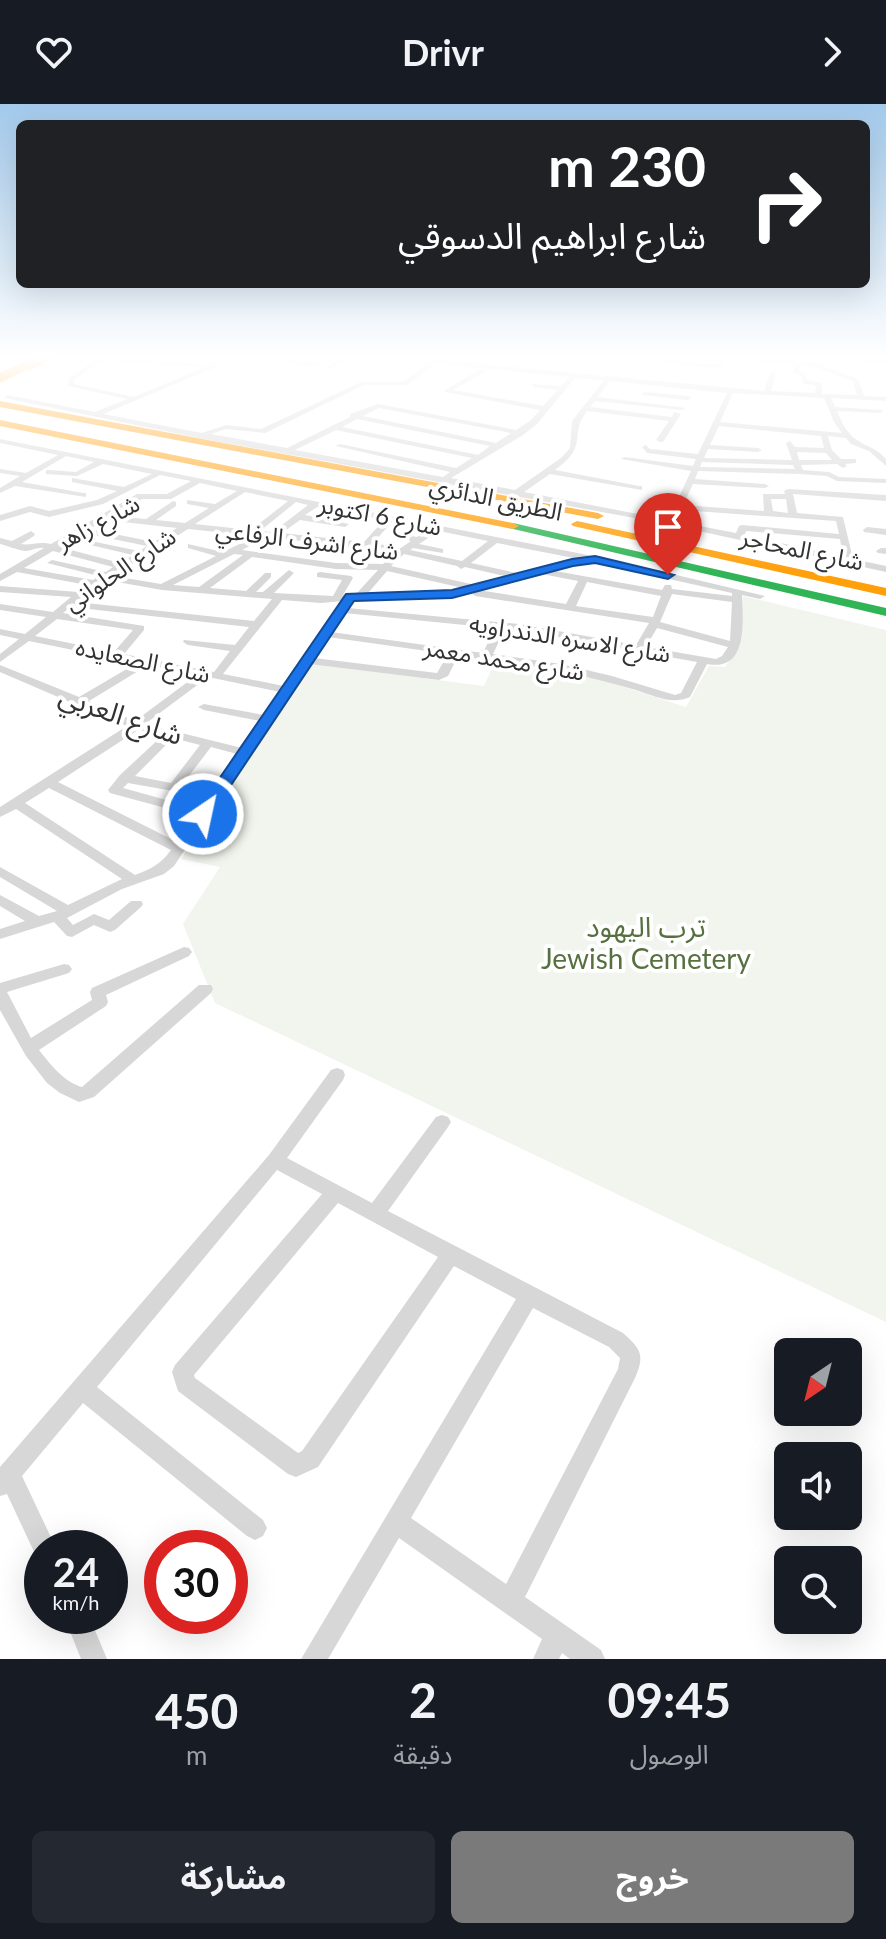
<!DOCTYPE html>
<html lang="ar">
<head>
<meta charset="utf-8">
<style>
  body { margin:0; font-family:Lato,"Noto Sans Arabic",sans-serif; background:#242831; color:#f1f3f6; direction:rtl; height:100vh; display:flex; flex-direction:column; font-size:30px; white-space:nowrap }
  * { box-sizing:border-box; margin:0 }
  p { font-size:26px; color:#9ea1a6 }
  .icon { flex:none; width:44px; height:44px; fill:none; stroke:currentColor; stroke-width:2; stroke-linecap:round; stroke-linejoin:round }
  .map { position:relative; height:1555px; overflow:hidden; direction:ltr }
  .details { display:flex; flex-direction:column; background:#171b24; flex:1 }
  .details>* { flex:none }
  .hud { position:absolute; left:16px; top:16px; width:854px; height:168px; border-radius:12px; box-shadow:0 8px 32px #0002; direction:rtl; background:#202124; color:#fff; overflow:hidden }
  .needle { width:52px; rotate:215deg }
  .buttons { position:absolute; left:774px; top:1234px; display:grid; gap:16px }
  .buttons a { display:grid; place-items:center; width:88px; height:88px; border-radius:12px; background:#171b24; box-shadow:0 8px 32px #0002; font-size:40px }
  .speed { position:absolute; left:24px; top:1426px; display:flex; gap:16px; font-size:40px; font-weight:700; text-align:center }
  .speed>* { display:grid; place-content:center; width:104px; height:104px; border-radius:50%; background:#171b24; box-shadow:0 8px 32px #0002; line-height:1 }
  .speed small { font-size:20px; font-weight:400 }
  .speed .limit { border:12px solid #d22; background:#fff; color:#111 }
  .pin { position:absolute; display:grid; place-items:center; width:68px; height:68px; color:#fff; margin:-82px -34px; border-radius:50% 50% 50% 0; rotate:-45deg; box-shadow:0 0 8px #0007 }
  .pin .icon { rotate:45deg }
  .me { position:absolute; width:88px; margin:-44px; rotate:34deg; stroke-linejoin:round; filter:drop-shadow(0 0 6px #0008) }
  .turn { display:flex; align-items:center; gap:28px; height:168px; padding:0 32px; font-size:36px }
  .turn .icon { width:104px; height:104px; stroke-width:2.5 }
  .turn b { display:block; font-size:56px; line-height:68px }
  .eta { display:flex; justify-content:space-evenly; align-items:center; height:136px; text-align:center }
  .eta b { font-size:48px; font-weight:700; line-height:56px }
  .action { display:flex; gap:16px; margin-top:auto; padding:16px 32px }
  .action a { flex:1; height:92px; border-radius:12px; background:#7a7a7a; color:#fff; font-size:32px; font-weight:700; line-height:92px; text-align:center }
  .action a+a { background:#242831; color:#f1f3f6 }
  header { display:flex; justify-content:space-between; align-items:center; height:104px; padding:0 32px; background:#171b24; font-size:36px; font-weight:700 }
  .map>svg:first-child { display:block }
  .green { fill:#f1f5ed }
  .lines { fill:none; stroke-linecap:round; stroke-linejoin:round }
  .street { fill:#d7d7d7; fill-rule:evenodd }
  .fast { fill:#30b455; fill-rule:evenodd }
  .slow { fill:#ff9f0a; fill-rule:evenodd }
  .slow-bridge { stroke:#ff9f0a; stroke-width:9 }
  .route { fill:#1a73e8; stroke:#114b97; stroke-width:2 }
  .labels { text-anchor:middle; stroke-width:8; stroke-linejoin:round; paint-order:stroke }
  .far-street-label { font-size:24px; fill:#333; stroke:#fff }
  .street-label { font-size:28px; fill:#333; stroke:#fff }
  .park-label { font-size:28px; fill:#56703f; stroke:#fff }
</style>
</head>
<body>
<header><svg class="icon" aria-label="forward" viewBox="0 0 24 24"><path d="M9 5l7 7-7 7"/></svg>Drivr<svg class="icon" aria-label="heart" viewBox="0 0 24 24"><path d="M12 20l-8-8c-3-5 5-10 8-4 3-6 11-1 8 4z"/></svg></header>
<div class="map">
<svg width="886" height="1555" viewBox="0 0 886 1555">
  <rect width="100%" height="100%" fill="#fff"/>
  <polygon class="green" points="743,492 886,526 886,1218 215,899 183,820 220,763 181,755 313,560 484,582 495,558 606,577 686,603 709,562 725,563 738,543"/>
  <g class="lines">
    <g class="street">
      <path d="M54 252 216 261V263L103 310 202 329 226 321 261 325 361 278H403L429 259 373 252 433 256 438 253 440 256 764 287 770 269 773 267 776 269 771 287 815 289 816 282 802 279 801 272 793 268 794 261 728 255 724 262 712 264 615 252 712 260 720 259 722 254 717 252 816 259 858 275 864 292 886 293V297L831 294 835 303 883 306 881 309 837 307C841 317 847 330 857 336 870 345 874 342 886 355V362L869 347 851 340 846 334 828 332 832 346 841 355H856V359L845 360 847 362 843 364 837 360 801 361 803 366 829 368 839 373 886 375V379L837 377 827 372 800 370 698 367 695 375 765 380 769 382 765 384 693 380 683 401 764 407 763 390H785L784 387 788 385 886 391V397L793 390 797 409 843 413 853 455 886 462V468L667 420 199 334 5 294 7 291 95 308 127 295 68 282 69 274 94 257 56 255ZM102 257 205 263 134 293 74 280V276ZM436 260 482 264 445 286V288L540 306 531 316 516 326 378 300 350 310V313L287 344 211 330 226 325 265 329 364 281H407ZM801 261 815 263 853 277 857 291 822 290V279L807 276 806 270 799 267ZM490 265 569 273 561 282 532 280 534 283 558 286 543 302 453 286ZM575 274 604 276 572 317 570 344 561 354 515 386 451 374 523 331 537 320ZM610 277 727 289 698 350 650 345 646 341 642 343 647 349 696 355 693 362 625 353 621 355 691 367 671 410 672 412H678L681 406 836 417 839 430 742 421 739 422 736 429 524 388 550 370 642 386V382H639L555 366C590 341 568 332 587 307L669 317 656 336 660 338H663L681 310 674 308 672 313 590 303 595 297 682 306 686 304 598 293ZM733 289 824 294 834 318 842 329 720 318ZM379 304 511 329 496 339 363 312ZM357 315 490 342 478 351 342 323ZM719 322 821 332 824 344 795 343 790 337 786 339 792 356 704 354 708 345 758 348 762 346 758 344 710 341ZM336 326 472 354 456 364 340 340 336 342 450 368 443 373 295 346ZM797 348 826 349 832 356H799ZM702 358 793 361 795 365 700 363ZM771 395H786L788 409 773 407ZM746 427 840 435 843 453 745 431Z"/>
      <path d="M297 252H304L297 258C317 260 334 250 353 253L328 266 326 263 342 254H336L312 263 289 260V258Z"/>
      <polygon points="844,252 886,256 886,260 849,257"/>
      <polygon points="644,288 688,292 691,294 688,296 642,291"/>
      <path d="M0 335 613 456 765 492 760 495 742 491C743 519 748 568 707 560L690 593C671 601 655 592 636 586 577 568 518 560 458 552L448 572 439 576 310 560 174 762 164 770 122 785 67 814 73 821 94 810 109 816 131 797H141L143 800 141 803 115 826 110 828 94 821 72 833 67 832 54 818 0 835V825L25 817 0 802V791L39 812 57 807 0 773V763L68 801 122 775 16 705 0 713V703L127 622 74 601 72 599 0 568V561L79 593 137 559 29 537 0 558V550L19 535 0 531V525L25 530 46 513 0 506V500L53 508 71 493 0 488V482L78 488 87 481 17 468 0 477V470L44 444C37 443 32 447 25 447 17 446 8 442 0 440V434L12 437 31 427 35 430 34 432 21 440C31 442 37 437 51 440L137 390H167L191 377 160 371 103 400 49 413 30 408 0 417V411L30 402 49 407 97 396 117 387 72 378V374L124 383 152 370 103 360 77 372 46 370V366H49L76 368 94 358 66 352 22 378 83 389H86V393L15 382 0 389V384L20 372 0 369V365L26 369 58 351 0 339ZM200 379 237 387 215 400 187 396V400L209 404 185 419 156 416 176 402V398L173 397 146 415 113 412 142 395H171ZM245 388 288 397 251 426 195 420ZM296 398 308 401 273 428 260 427ZM317 403 384 416 364 438 282 429 300 416 345 423 349 420 305 411ZM105 416 177 424 154 438 90 425ZM392 418 430 425 417 433 391 428V432L411 437 401 444 373 439ZM188 425 256 432 223 448 188 440V444L216 452 161 480 113 472ZM439 427 488 437 462 457 410 446 413 444 443 449V445L419 440ZM83 429 147 442 139 447 91 437 86 440 133 451 120 459 60 443ZM266 433 272 436 276 434 394 448 383 460 336 459 242 446ZM497 439 579 455 521 470 471 459ZM53 447 113 463 106 468 52 456 47 459 99 472 93 476 24 464ZM234 450 243 451 199 483 173 481ZM404 450 457 462 461 465 465 463 509 473 475 481 391 462ZM252 453 336 465 378 466 357 489 343 491 353 474 351 472 320 468 317 469V473L342 476 333 492 274 489 294 469 289 466 263 488H256L271 473V469H265L246 487 210 484ZM588 457 732 489V492L672 485 671 481H665L662 486 555 467ZM387 467 463 484 452 487 369 488ZM542 470 578 477 566 500 478 486ZM106 476 162 486 272 495 254 517 77 498ZM587 478 661 492 653 513 576 502ZM471 488 475 492 649 519 636 541 519 520 348 504 353 496 452 493ZM672 490 732 498 730 537 660 518ZM282 496 321 499 343 497 284 582 223 570ZM71 503 249 523 235 541 184 536 183 538 188 541 230 547 214 568 124 550 144 526V522L63 509ZM344 509 495 524 483 549 331 528ZM57 515 133 526 114 548 35 532ZM657 524 728 543 722 552 716 555 646 543ZM505 525 519 526 697 558 681 589 675 591 612 572 561 560 493 550ZM328 533 448 550 437 569 314 554ZM148 561 197 571 135 617 89 597ZM208 573 280 588 264 611 204 600 198 603 204 606 260 617 242 644 145 620ZM138 626 162 632 120 671 108 686 110 689 195 712 177 738 58 678ZM173 634 200 641 171 679 135 672ZM211 643 237 650 212 686 182 681ZM128 679 207 693 199 705 123 684ZM49 684 171 746C161 760 151 765 135 771L25 699Z"/>
      <polygon points="867,423 886,425 886,431 864,428 863,426"/>
      <polygon points="881,444 886,444 886,450 878,449 876,447"/>
      <path d="M184 843 189 844 192 848 189 852 106 891 108 898 106 902 39 946C51 961 64 978 82 983L199 881H211L213 885 211 889 94 993 79 998 60 989 47 979 26 952 0 906V879L64 860 69 861 72 865 69 869 7 888 31 934 92 896 90 888 92 884Z"/>
      <path d="M337 964 343 966 345 971 343 976 287 1054 372 1099 436 1013 442 1011 448 1013 451 1018 448 1023 388 1107 623 1229C641 1245 645 1251 635 1274L525 1493 601 1546 605 1555H570L562 1549 559 1555H533L542 1535 399 1434 328 1555H301L516 1195 454 1162 318 1363 296 1373 288 1370 178 1287 172 1268 175 1261 322 1090 277 1066 97 1283 263 1416 267 1424 263 1432 255 1436 247 1432 83 1299 22 1372 56 1444H42V1455L36 1452 7 1390 0 1392V1363L269 1051 331 966ZM338 1099 438 1153 302 1347 298 1349 195 1274 194 1271ZM533 1204 609 1243 620 1254 618 1265 506 1480 411 1414Z"/>
      <polygon points="64,1512 89,1512 107,1555 81,1555"/>
    </g>
    <polygon class="fast" points="513,419 886,504 886,512 509,424 507,422"/>
    <g class="slow">
      <polygon points="52,252 63,252 28,267 21,265"/>
      <polygon points="0,297 598,409 604,412 598,415 0,303"/>
      <polygon points="0,316 513,419 519,422 513,425 0,322"/>
      <polygon points="577,417 886,484 886,492 573,422 571,420"/>
    </g>
    <polyline class="slow-bridge" points="0,274 46,252"/>
  </g>
  <linearGradient id="sky" x2="0" y2="1"><stop stop-color="#a3caec"/><stop offset="0.54" stop-color="#fff"/><stop offset="1" stop-color="#fff" stop-opacity="0"/></linearGradient>
  <rect width="886" height="470" fill="url(#sky)"/>
  <polygon class="route" points="595,452 674,471 668,475 595,459 573,462 452,494 354,497 209,714 203,715 195,710 346,490 452,486 572,455"/>
  <g class="labels">
    <g class="far-street-label">
      <text transform="translate(496 395) rotate(12)" y="8">الطريق الدائري</text>
      <text transform="translate(380 412) rotate(11)" y="8">شارع 6 اكتوبر</text>
      <text transform="translate(98 419) rotate(-28)" y="8">شارع زاهر</text>
      <text transform="translate(307 437) rotate(7)" y="8">شارع اشرف الرفاعي</text>
      <text transform="translate(802 446) rotate(12)" y="8">شارع المحاجر</text>
      <text transform="translate(120 466) rotate(-34)" y="8">شارع الحلواني</text>
      <text transform="translate(570 535) rotate(9)" y="8">شارع الاسره الدندراويه</text>
      <text transform="translate(504 556) rotate(9)" y="8">شارع محمد معمر</text>
      <text transform="translate(143 557) rotate(12)" y="8">شارع الصعايده</text>
    </g>
    <g class="street-label">
      <text transform="translate(121 611) rotate(19)" y="10">شارع العربي</text>
    </g>
    <g class="park-label">
      <text x="646" y="833">ترب اليهود<tspan x="646" dy="32">Jewish Cemetery</tspan></text>
    </g>
  </g>
</svg>
<div class="buttons">
<a><svg class="needle" viewBox="-14 -14 28 28"><path d="M0-13l5 13h-10z" fill="#e53935"/><path d="M0 13l5-13h-10z" fill="#9ea1a6"/></svg></a>
<a><svg class="icon" aria-label="sound" viewBox="0 0 24 24"><path d="M4 9h4l5-4v14l-5-4H4zM17 9q2 3 0 6"/></svg></a>
<a><svg class="icon" aria-label="search" viewBox="0 0 24 24"><circle cx="10" cy="10" r="6"/><path d="M15 15l6 6"/></svg></a>
</div>
<div class="speed"><div>24<small>km/h</small></div><div class="limit">30</div></div>
<div class="pin" style="left:668px;top:471px;background:#d93025"><svg class="icon" aria-label="arrive" viewBox="0 0 24 24"><path d="M6 21V4h12l-3 4 3 4H6"/></svg></div>
<svg class="me" style="left:203px;top:710px" viewBox="-20 -20 40 40"><circle r="17" fill="#1a73e8" stroke="#fff" stroke-width="3"/><path d="M0-11L8 9 0 5-8 9z" fill="#fff"/></svg>
<div class="hud">
<div class="turn"><svg class="icon" aria-label="right" viewBox="0 0 24 24"><path d="M7 20v-9h11M14 6l5 5-5 5"/></svg><div><b>230 m</b>شارع ابراهيم الدسوقي</div></div>
</div>
</div>
<section class="details">
<div class="eta">
<div><b>09:45</b><p>الوصول</p></div>
<div><b>2</b><p>دقيقة</p></div>
<div><b>450</b><p>m</p></div>
</div>
<div class="action"><a>خروج</a><a>مشاركة</a></div>
</section>
</body>
</html>
